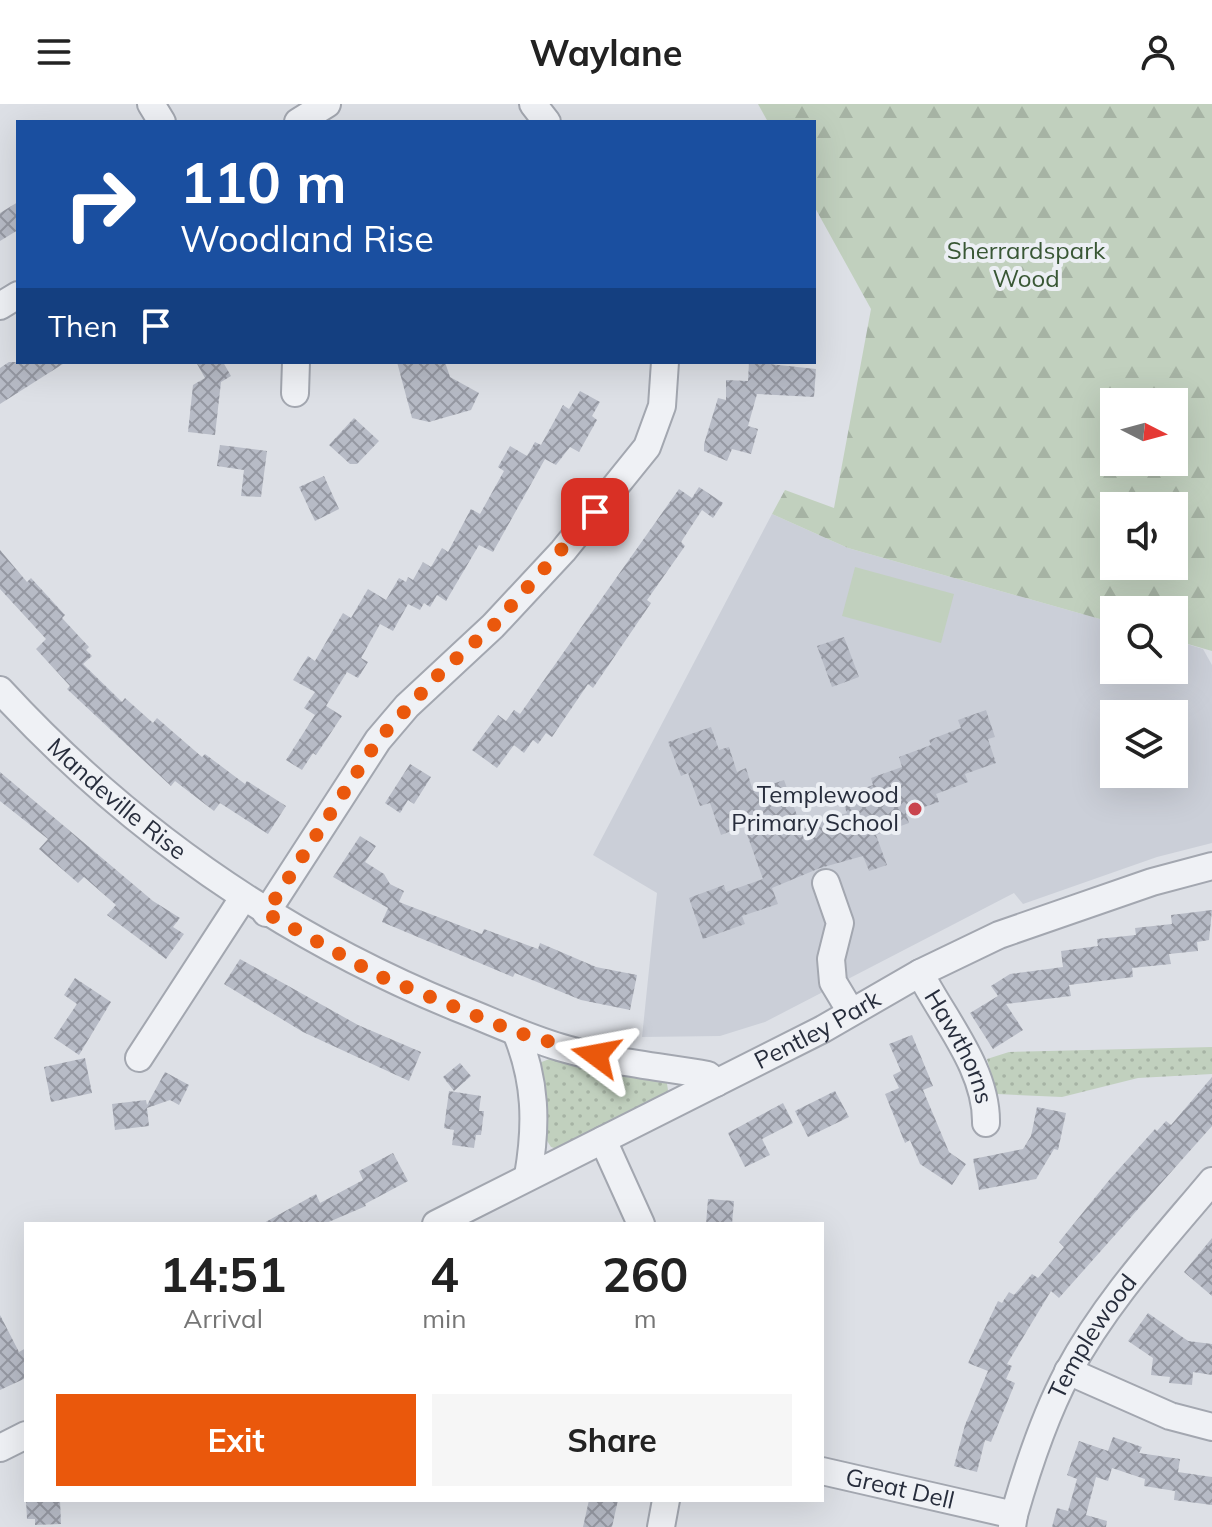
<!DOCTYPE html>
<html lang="en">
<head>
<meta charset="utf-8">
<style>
  body { margin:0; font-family:Mulish,sans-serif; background:#f6f6f6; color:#222; height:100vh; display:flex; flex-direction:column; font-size:30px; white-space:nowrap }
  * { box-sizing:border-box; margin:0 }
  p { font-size:26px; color:#767676 }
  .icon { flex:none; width:44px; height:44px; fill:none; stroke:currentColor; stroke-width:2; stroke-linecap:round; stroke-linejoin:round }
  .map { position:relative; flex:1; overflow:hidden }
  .sheet { position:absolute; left:24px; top:1118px; width:800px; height:280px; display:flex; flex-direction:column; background:#fff; border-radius:0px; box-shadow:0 8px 32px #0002 }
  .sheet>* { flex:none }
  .top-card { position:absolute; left:16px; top:16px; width:800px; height:244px; border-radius:0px; box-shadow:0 8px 32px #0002; background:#1a4fa0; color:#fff; overflow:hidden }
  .needle { width:52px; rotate:96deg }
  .fabs { position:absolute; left:1100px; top:284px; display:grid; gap:16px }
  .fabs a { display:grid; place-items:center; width:88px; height:88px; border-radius:0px; background:#fff; box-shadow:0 8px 32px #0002; font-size:40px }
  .pin { position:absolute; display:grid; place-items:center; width:68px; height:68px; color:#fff; margin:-34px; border-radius:16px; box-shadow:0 4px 12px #0006 }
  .me { position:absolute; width:88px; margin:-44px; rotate:283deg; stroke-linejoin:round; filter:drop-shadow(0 0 6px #0008) }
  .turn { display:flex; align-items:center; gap:28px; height:168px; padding:0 32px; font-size:36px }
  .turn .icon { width:104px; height:104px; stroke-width:2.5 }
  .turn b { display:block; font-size:56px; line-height:68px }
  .then { display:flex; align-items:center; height:76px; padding:0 32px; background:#0003; gap:16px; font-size:30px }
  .eta { display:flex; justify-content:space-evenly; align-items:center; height:136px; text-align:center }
  .eta b { font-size:48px; font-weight:700; line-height:56px }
  .cta { display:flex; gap:16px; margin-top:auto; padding:16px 32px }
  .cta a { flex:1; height:92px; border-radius:0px; background:#ea580c; color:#fff; font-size:32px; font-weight:700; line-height:92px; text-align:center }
  .cta a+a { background:#f6f6f6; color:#222 }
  header { display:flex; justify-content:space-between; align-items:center; height:104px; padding:0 32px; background:#fff; font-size:36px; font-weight:700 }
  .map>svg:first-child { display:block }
  .built { fill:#cbcfd8; fill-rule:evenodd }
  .grass { fill:url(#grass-dots) }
  .forest { fill:url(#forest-firs); fill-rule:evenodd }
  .pitch { fill:#c1d0be }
  .building { fill:url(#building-cross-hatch) }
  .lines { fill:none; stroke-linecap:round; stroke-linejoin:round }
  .minor-casing { stroke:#a3a7b0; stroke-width:30 }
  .minor { stroke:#eff1f5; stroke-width:26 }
  .route { stroke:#ea580c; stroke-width:14; stroke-dasharray:0 25.2 }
  .poi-dot { fill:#c9444e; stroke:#eceff4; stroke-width:3 }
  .labels { text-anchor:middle; stroke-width:8; stroke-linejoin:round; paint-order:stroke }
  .park-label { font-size:24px; fill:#395735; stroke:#eceff4 }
  .poi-label { font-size:24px; fill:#272d3c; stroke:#eceff4; text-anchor:end }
  .street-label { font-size:24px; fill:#272d3c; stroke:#eceff4 }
</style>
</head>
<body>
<header><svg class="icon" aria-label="menu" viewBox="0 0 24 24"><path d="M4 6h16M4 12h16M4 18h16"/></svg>Waylane<svg class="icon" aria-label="person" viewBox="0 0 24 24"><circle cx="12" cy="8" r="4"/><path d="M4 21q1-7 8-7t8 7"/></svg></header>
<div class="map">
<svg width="1212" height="1423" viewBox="0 0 1212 1423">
  <defs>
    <pattern id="grass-dots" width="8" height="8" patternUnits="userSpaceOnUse" patternTransform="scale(2)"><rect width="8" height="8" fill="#c1d0be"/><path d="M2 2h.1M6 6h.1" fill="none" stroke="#a6b3a4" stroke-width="1.8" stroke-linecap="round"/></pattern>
    <pattern id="forest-firs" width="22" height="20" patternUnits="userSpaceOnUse" patternTransform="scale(2)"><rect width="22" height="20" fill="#c1d0be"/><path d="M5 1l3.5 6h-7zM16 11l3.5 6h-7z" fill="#a6b3a4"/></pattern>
    <pattern id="building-cross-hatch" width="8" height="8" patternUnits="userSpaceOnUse" patternTransform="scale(2)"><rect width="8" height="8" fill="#b7bbc6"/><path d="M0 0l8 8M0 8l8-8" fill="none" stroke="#9598a2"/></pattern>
  </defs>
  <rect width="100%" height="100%" fill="#dde0e6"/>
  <path class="built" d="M772 410 848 444 1114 519V566H1174V536L1203 545 1212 561V739L1157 753 1023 800 1014 789 765 918 720 932 642 933 657 789 593 751ZM1114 610H1174V670H1114Z"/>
  <g class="grass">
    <polygon points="1212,943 1212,970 1138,974 1062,993 997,990 987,955 1009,948"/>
    <polygon points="552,954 666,974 668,986 663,993 557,1045 551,1043 544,1032 539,959"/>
  </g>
  <path class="forest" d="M758 0H1212V547L1174 536V506H1114V519L848 444 772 410 785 386 834 404 871 205 814 102V18H768ZM1114 298H1174V358H1114ZM1114 402H1174V462H1114Z"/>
  <polygon class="pitch" points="855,463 954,490 941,539 842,512"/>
  <g class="building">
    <polygon points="18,98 18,126 0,137 0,109"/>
    <polygon points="9,258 66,258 0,300 0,264"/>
    <polygon points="196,258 223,258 231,272 221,278 215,331 188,328 193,281 205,274"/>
    <polygon points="397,258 445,258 450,273 479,289 471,306 429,318 412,314"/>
    <polygon points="749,258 816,265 814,293 757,290 748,322 758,325 751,350 732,345 727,357 704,347 704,340 718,294 726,296 726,276 748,277"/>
    <polygon points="580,287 600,298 592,312 597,316 579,348 570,343 556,361 545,355 493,448 479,441 446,497 437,491 430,503 424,499 420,506 408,500 393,527 380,520 361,554 368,558 358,574 347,568 326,602 342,612 316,651 313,649 302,666 286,656 315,611 304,604 315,588 293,576 308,552 315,557 343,509 351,514 368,485 386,496 399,474 406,478 408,473 413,476 423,458 431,463 442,444 448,448 471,405 480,410 504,367 498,363 510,342 527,352 535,338 541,341 563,301 569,305"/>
    <polygon points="354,314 379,337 357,360 350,360 329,341"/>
    <polygon points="220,341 267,347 261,393 241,392 244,366 217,362"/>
    <polygon points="324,372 339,405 315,417 299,383"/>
    <polygon points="699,383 723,399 713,414 702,406 681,438 685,442 647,496 651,499 593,584 588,580 552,633 546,629 538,640 533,636 524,649 514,641 497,664 472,646 498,611 506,617 514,606 520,610 679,385 692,394"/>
    <polygon points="0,446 27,478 31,474 65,511 62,514 89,543 86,546 92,552 83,560 122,598 125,594 153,619 157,614 202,653 205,650 245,680 247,677 286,702 268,730 220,699 214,707 175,677 171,682 67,585 70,582 36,545 46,535 0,485"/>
    <polygon points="844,533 859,573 832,583 817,542"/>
    <polygon points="986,606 995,633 988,635 996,659 965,670 968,678 936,690 939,698 906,709 909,719 876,731 887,761 869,767 863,752 820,764 772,784 778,800 742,812 745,820 703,835 689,794 724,781 726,788 763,775 744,722 721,731 710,699 700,702 688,669 681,672 668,638 711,623 719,646 729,643 737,668 746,664 753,687 784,676 802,725 847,709 841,693 873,681 871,674 902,663 899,653 931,641 929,636 961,624 958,616"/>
    <polygon points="410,660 431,673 414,700 408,696 400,709 385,699"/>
    <polygon points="0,668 153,797 180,814 173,823 184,830 166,855 107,811 116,801 84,773 78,779 39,745 48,735 0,697"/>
    <polygon points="360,732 376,742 365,758 384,770 390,780 404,787 399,798 482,830 484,825 538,845 540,839 596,863 637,871 630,906 581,896 515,869 513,873 382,818 388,804 333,773"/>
    <polygon points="1212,806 1209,836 1197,838 1198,847 1169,850 1171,860 1132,864 1133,873 1069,881 1071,892 1006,900 1023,926 993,945 970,909 998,892 991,882 1010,870 1063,863 1061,847 1098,842 1097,835 1136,831 1135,824 1172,820 1171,811"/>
    <polygon points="240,855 358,921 421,948 409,977 303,928 224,880"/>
    <polygon points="75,874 111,898 79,951 54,934 77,900 64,891"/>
    <polygon points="912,931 933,982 923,986 949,1048 966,1060 952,1081 920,1060 910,1036 905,1039 885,990 899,984 893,971 901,967 889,940"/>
    <polygon points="85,954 92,989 51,998 44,963"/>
    <polygon points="460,959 471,972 454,987 443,973"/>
    <polygon points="165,968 189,981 179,1001 170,996 147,1004 149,1022 115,1026 112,1000 146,996 147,1001"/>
    <polygon points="1212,973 1212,1022 1059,1194 1051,1187 1007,1260 1012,1262 1006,1275 1015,1279 991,1338 985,1336 977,1368 954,1362 965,1321 988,1267 968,1259 998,1197 1002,1199 1009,1188 1014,1191 1032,1170 1038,1174 1064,1143 1059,1138 1110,1075 1155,1025 1157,1027 1166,1017 1171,1021"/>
    <polygon points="449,987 481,992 479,1007 484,1007 481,1031 476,1031 474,1044 452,1041 454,1026 444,1024"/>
    <polygon points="835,987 849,1013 808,1033 795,1007"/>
    <polygon points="783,999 793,1019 762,1035 770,1051 745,1063 728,1029"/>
    <polygon points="1037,1003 1066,1009 1058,1046 1054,1045 1036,1075 979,1086 973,1055 1023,1045 1031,1032"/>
    <polygon points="393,1049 408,1077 365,1100 366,1102 324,1120 262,1120 316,1090 320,1099 363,1076 359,1067"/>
    <polygon points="708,1095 734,1097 732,1120 706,1120"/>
    <polygon points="1212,1134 1212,1192 1184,1168"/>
    <polygon points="1148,1209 1188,1237 1212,1240 1212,1271 1193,1268 1192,1281 1169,1279 1170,1273 1151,1271 1153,1254 1128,1237"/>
    <polygon points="0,1211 19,1248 26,1244 26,1274 0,1286"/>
    <polygon points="1113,1333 1142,1343 1139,1349 1180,1355 1178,1368 1212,1373 1212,1401 1174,1396 1175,1387 1144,1382 1145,1375 1112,1364 1108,1377 1096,1373 1086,1411 1107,1417 1106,1423 1052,1423 1057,1404 1068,1407 1077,1375 1067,1371 1079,1337 1108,1347"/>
    <polygon points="26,1396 60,1396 61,1420 35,1421 35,1415 27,1415"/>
    <polygon points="589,1396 618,1396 612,1423 583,1423"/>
  </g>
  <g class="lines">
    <defs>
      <g id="minor">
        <polyline points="151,0 162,18"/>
        <polyline points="533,0 547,18"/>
        <polyline points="298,18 327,0"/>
        <polyline points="0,202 18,191"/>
        <polyline points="295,289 296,258"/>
        <path id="s1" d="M0 586C129 726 284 833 458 904 494 918 529 935 566 945 611 958 662 963 708 971L716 979"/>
        <polyline points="826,779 840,819 831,855 833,878 851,908"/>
        <polyline points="266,809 378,636 407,602 493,522 563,447 647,343 662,302 665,258"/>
        <path id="s2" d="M920 869C944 916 987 965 986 1019"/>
        <path d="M516 928C536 977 537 1020 528 1072"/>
        <polyline points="139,954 243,794"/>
        <polyline points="603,1036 641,1120"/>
        <path id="s3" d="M436 1120 823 925 920 869 999 831 1152 778 1212 762"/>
        <polyline points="1068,1267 1170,1312 1212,1323"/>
        <polyline points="0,1344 26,1331"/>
        <path id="s4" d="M822 1367 1014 1411 1012 1423"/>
        <path id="s5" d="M1014 1411C1028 1362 1044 1313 1068 1268 1106 1197 1161 1138 1212 1077"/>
        <polyline points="661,1423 666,1396"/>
      </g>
    </defs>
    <use href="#minor" class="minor-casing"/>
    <use href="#minor" class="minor"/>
  </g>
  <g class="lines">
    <polyline class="route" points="595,408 493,522 441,568 378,636 266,809 379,872 516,928 596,951"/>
  </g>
  <circle class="poi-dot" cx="915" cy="705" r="8"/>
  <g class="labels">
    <g class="park-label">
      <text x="1026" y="155">Sherrardspark<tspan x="1026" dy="28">Wood</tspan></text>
    </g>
    <g class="poi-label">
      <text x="899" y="699">Templewood<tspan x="899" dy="28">Primary School</tspan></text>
    </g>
    <g class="street-label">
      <text dy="8" stroke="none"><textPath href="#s1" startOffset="160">Mandeville Rise</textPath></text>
      <text dy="8" stroke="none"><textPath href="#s3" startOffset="428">Pentley Park</textPath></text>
      <text dy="8" stroke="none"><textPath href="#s2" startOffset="84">Hawthorns</textPath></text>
      <text dy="8" stroke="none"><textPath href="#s5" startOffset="196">Templewood</textPath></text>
      <text dy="8" stroke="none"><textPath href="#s4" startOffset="80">Great Dell</textPath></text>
    </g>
  </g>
</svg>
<div class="fabs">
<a><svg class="needle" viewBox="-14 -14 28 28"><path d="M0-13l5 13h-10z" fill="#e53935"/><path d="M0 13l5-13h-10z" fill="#767676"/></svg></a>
<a><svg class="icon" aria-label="sound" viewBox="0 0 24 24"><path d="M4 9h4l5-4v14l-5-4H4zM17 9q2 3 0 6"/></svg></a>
<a><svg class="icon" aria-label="search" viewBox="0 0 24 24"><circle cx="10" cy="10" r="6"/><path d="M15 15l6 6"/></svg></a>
<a><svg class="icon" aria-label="layers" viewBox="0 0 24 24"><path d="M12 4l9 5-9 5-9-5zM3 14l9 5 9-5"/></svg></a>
</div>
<div class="pin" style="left:595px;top:408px;background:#d93025"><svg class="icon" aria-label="arrive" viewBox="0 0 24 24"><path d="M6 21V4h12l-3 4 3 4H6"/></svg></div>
<svg class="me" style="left:596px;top:951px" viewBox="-20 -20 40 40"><path d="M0-17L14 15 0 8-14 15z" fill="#ea580c" stroke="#fff" stroke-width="4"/></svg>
<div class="top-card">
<div class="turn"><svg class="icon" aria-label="right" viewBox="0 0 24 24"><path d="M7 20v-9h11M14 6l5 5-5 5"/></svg><div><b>110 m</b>Woodland Rise</div></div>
<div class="then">Then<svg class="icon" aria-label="arrive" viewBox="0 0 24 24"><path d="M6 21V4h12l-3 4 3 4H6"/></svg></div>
</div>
<section class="sheet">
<div class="eta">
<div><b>14:51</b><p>Arrival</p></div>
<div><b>4</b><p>min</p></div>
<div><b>260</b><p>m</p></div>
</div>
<div class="cta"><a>Exit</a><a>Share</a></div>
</section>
</div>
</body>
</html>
